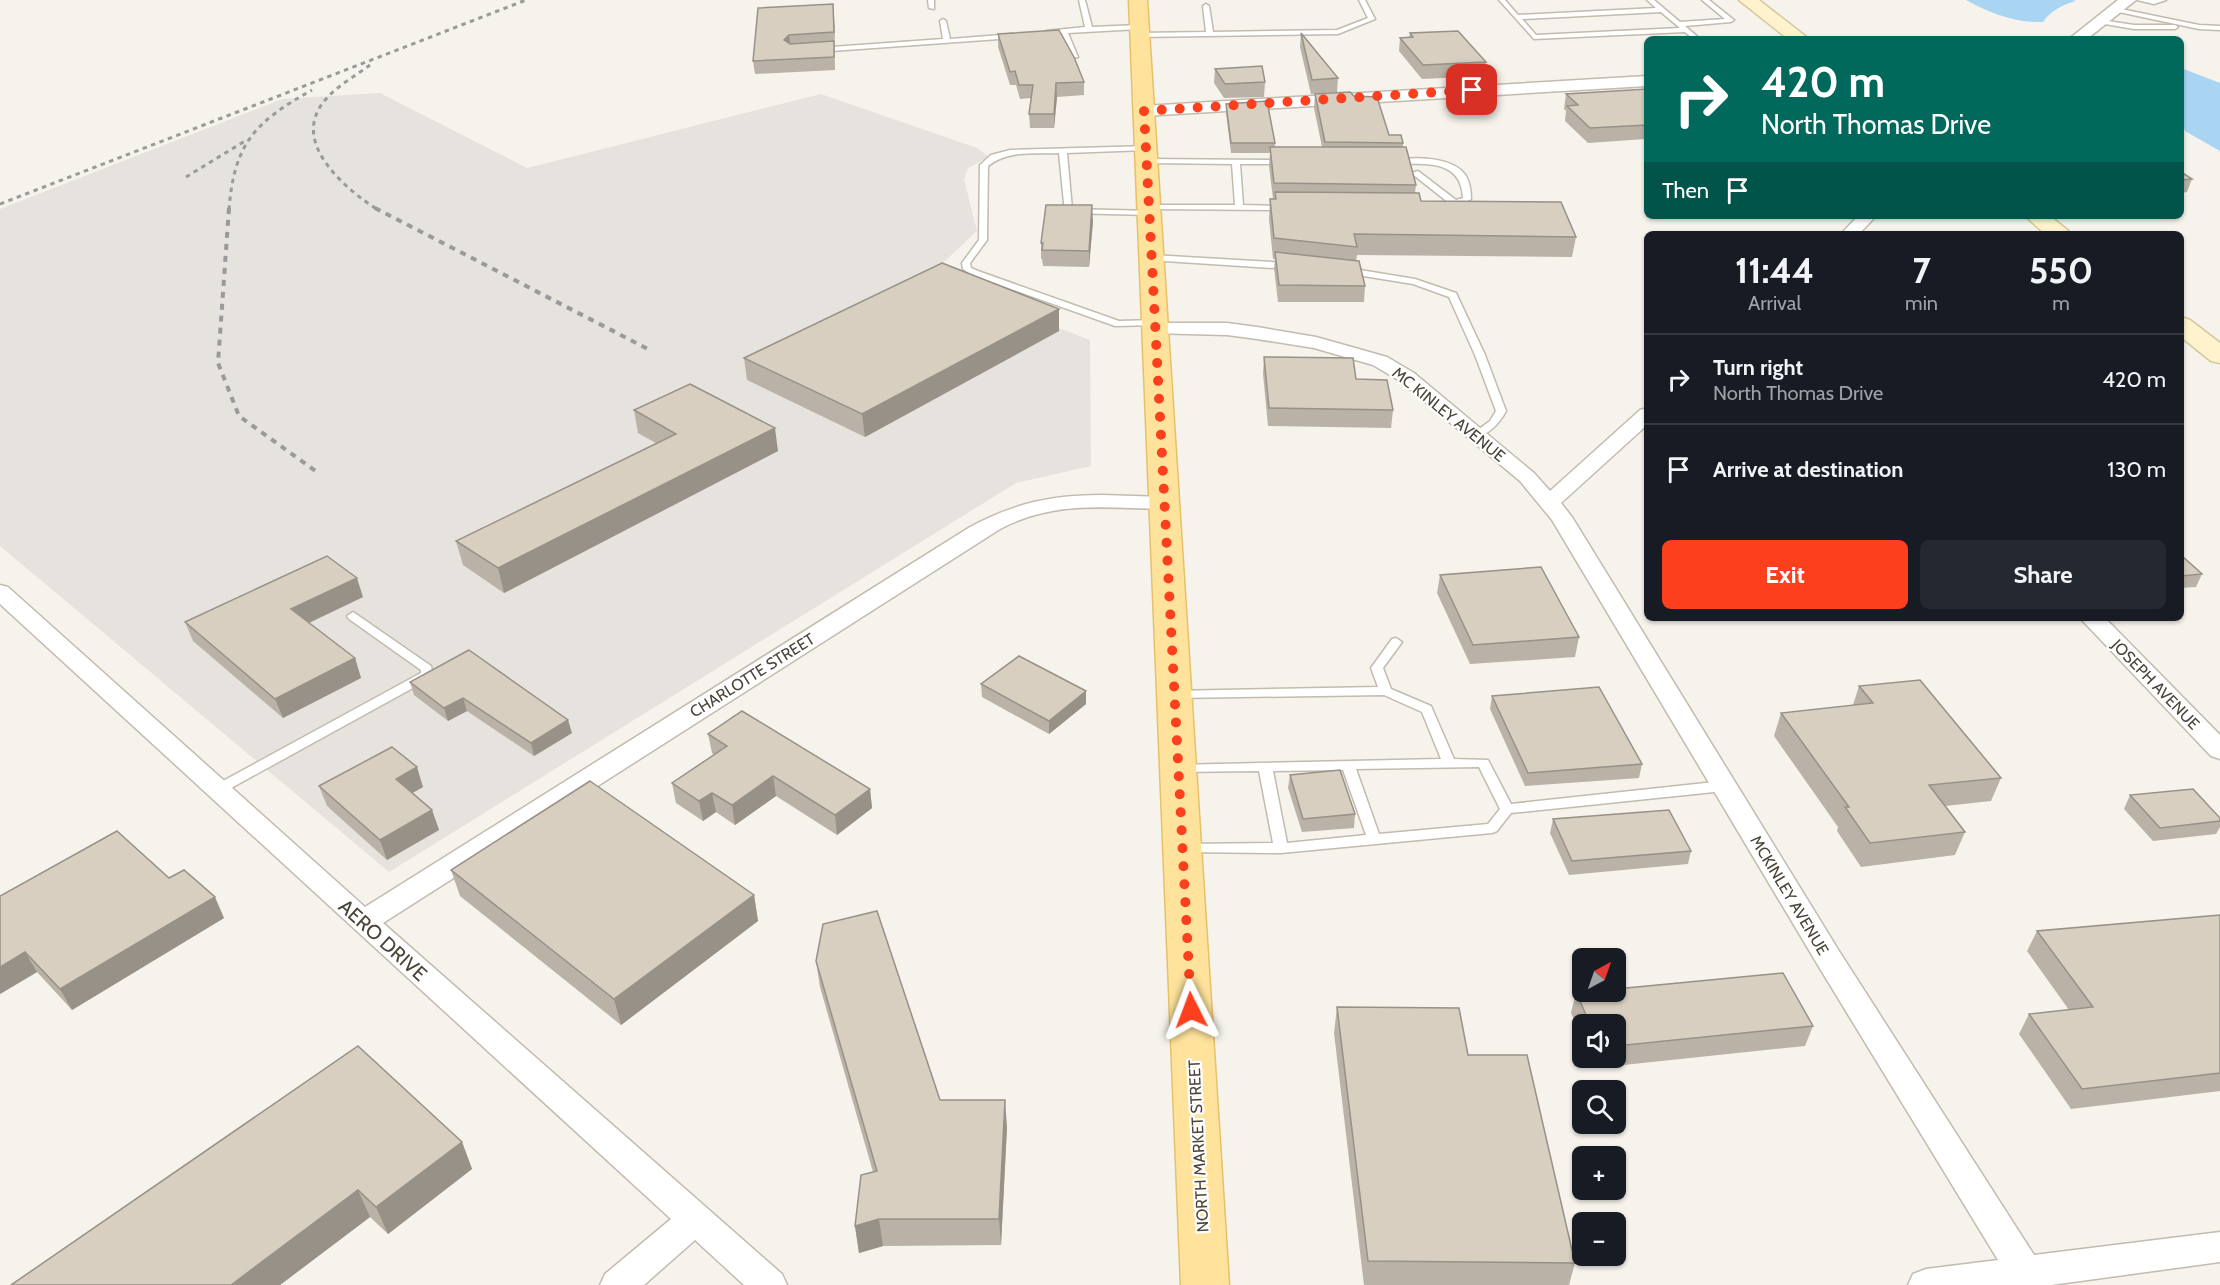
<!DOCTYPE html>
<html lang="en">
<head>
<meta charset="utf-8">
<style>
  body { margin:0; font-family:Cabin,sans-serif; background:#242831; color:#f1f3f6; height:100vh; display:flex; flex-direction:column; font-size:22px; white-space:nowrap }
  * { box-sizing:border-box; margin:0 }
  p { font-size:20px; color:#9ea1a6 }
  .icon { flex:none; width:33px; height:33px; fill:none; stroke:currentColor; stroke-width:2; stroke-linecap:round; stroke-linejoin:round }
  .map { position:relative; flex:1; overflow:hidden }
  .panel { position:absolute; left:1644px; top:231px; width:540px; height:390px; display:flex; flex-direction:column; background:#171b24; border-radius:9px; box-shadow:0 2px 4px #0004 }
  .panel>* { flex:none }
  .guide { position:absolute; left:1644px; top:36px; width:540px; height:183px; border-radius:9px; box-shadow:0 2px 4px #0004; background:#00695c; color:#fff; overflow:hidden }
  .needle { width:39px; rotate:40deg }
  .fabs { position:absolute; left:1572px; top:948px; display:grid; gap:12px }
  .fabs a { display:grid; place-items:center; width:54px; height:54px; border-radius:9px; background:#171b24; box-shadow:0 2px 4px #0004; font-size:30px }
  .pin { position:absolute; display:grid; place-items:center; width:51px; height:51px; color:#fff; margin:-26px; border-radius:12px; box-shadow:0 3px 9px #0006 }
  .me { position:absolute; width:66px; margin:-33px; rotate:357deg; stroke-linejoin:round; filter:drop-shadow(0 0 4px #0008) }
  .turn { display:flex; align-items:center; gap:21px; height:126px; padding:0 18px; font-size:27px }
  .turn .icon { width:78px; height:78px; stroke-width:2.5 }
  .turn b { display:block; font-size:42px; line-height:51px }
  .then { display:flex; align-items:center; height:57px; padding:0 18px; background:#0003; gap:12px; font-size:22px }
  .eta { display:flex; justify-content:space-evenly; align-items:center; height:102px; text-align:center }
  .eta b { font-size:36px; font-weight:700; line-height:42px }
  .cta { display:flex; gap:12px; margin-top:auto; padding:12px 18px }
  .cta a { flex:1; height:69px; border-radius:9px; background:#fc3f1d; color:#fff; font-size:24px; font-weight:700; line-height:69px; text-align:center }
  .cta a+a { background:#242831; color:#f1f3f6 }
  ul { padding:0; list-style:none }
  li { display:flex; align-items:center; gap:18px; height:90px; padding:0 18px; border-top:2px solid #363941 }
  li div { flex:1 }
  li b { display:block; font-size:22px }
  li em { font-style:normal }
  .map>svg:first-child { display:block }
  .industrial { fill:#e6e2dd }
  .water { fill:#a9d4f2 }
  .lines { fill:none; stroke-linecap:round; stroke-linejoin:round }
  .service-casing { stroke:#c2bbae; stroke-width:3 }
  .minor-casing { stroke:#c2bbae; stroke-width:3 }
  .tertiary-casing { stroke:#c2bbae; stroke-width:3 }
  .secondary-casing { stroke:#d6c79b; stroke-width:3 }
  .primary-casing { stroke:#e6c16a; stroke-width:3 }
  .service { fill:#fff; fill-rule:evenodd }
  .minor { fill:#fff; fill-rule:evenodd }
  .tertiary { fill:#fff; fill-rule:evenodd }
  .secondary { fill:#fff3cd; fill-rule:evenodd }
  .primary { fill:#ffe39c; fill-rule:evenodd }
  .rail-far1 { stroke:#9a9a9a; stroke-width:3; stroke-dasharray:4.5 4.5; stroke-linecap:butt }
  .rail { stroke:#9a9a9a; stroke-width:4; stroke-dasharray:6 6; stroke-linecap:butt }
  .wall { fill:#bab2a6 }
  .shaded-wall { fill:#979187 }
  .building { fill:#d8cfc1; stroke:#979187; stroke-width:1.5 }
  .route { stroke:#fc3f1d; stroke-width:10; stroke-dasharray:0 18 }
  .labels { text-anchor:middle; stroke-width:4.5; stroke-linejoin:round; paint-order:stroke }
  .street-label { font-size:16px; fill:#4b4439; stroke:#fff }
  .near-street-label { font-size:20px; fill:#4b4439; stroke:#fff }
</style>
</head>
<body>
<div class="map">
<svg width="2220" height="1285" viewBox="0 0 2220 1285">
  <rect width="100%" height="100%" fill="#f6f3ec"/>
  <polygon class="industrial" points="380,93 527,168 821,94 977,148 989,157 968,168 964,179 977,231 928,277 1090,340 1091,466 1016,483 389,872 0,546 0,209 282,99"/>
  <g class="water">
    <path d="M1966 0H2073L2076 1C2064 4 2050 11 2043 22 2015 23 1990 13 1966 0Z"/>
    <polygon points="2181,68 2220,83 2220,151 2185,131 2181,120"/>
  </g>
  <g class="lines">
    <defs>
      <g id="service">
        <polygon points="928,0 934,0 934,9 929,8"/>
        <polygon points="1079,0 1085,0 1092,27 1139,25 1142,27 1139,29 1068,33 1078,57 1073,58 1062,34 1046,35 1043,33 1046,31 1085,27"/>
        <polygon points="1359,0 1365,0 1375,19 1338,34 1140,37 1137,35 1140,33 1206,32 1203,6 1206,4 1209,6 1213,32 1337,30 1368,18"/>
        <path d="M1499 0H1505L1518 15 1656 8 1647 0H1654L1680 22 1725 19 1702 0H1709L1734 20 1731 22 1685 26 1700 39H1693L1685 32 1534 39ZM1661 12 1680 28 1536 35 1522 19Z"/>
        <polygon points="2137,0 2166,0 2154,4"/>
        <polygon points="2116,8 2199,25 2220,26 2220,30 2199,29 2114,11 2114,9"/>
        <polygon points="943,19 946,21 950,39 1013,34 1016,36 1013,38 818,52 815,50 818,48 943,39 940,21"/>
        <polygon points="2101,20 2134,25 2175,25 2178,27 2175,29 2134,29 2099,23 2099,21"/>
        <path d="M1149 146 1150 148 1146 150 1067 153 1072 209 1153 211 1154 213 1150 215 1065 213 1059 153C1035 154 1008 150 988 166L987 240 970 263 971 268 978 271 1119 321 1156 320 1159 321V325L1115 326 972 275 963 269 962 263 979 240 980 165 991 155 1010 150Z"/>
        <polygon points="1144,159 1289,160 1290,162 1286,164 1240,164 1243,205 1283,206 1287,208 1283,210 1147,209 1146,207 1150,205 1235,205 1232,164 1147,163 1143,161"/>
        <path d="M1393 160C1414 157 1453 156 1466 176 1470 183 1471 191 1471 199L1459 206 1445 208V204L1449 203 1411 173 1418 171 1456 200 1463 198C1461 159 1426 164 1396 164L1392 162Z"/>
        <polygon points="1152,255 1289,263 1293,266 1289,269 1149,260 1149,256"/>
        <path d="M1348 268 1415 279 1456 293 1485 355 1506 411C1499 424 1490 433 1476 438L1471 435 1490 421 1496 411 1475 355 1449 297 1413 284 1345 273V269Z"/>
        <polygon points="353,612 431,666 433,675 431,678 222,793 212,793 210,790 212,787 421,673 421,670 349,619 347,616"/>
        <path d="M1396 638 1402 642 1383 668 1391 689 1431 706 1454 759 1488 760 1511 804 1724 781 1729 783 1731 786 1729 789 1724 791 1511 813 1497 831 1492 833 1281 853 1182 852 1180 849 1182 846 1187 844 1273 843 1259 771 1180 772 1175 771 1173 768 1175 765 1441 759 1422 712 1384 695 1176 698 1170 694 1172 691 1378 687 1371 668 1392 639ZM1479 767 1500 809 1488 824 1379 834 1356 769ZM1343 770 1366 835 1287 843 1273 771Z"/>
      </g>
      <g id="minor">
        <polygon points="1858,216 1876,216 1859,234 1841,234"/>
        <polygon points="1156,323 1227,323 1257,327 1316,337 1387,357 1414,373 1534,473 1550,491 1640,410 1647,408 1647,425 1561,503 1572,517 1839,951 2034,1255 2220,1232 2220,1262 2051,1285 1908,1285 1913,1274 1926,1269 1998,1260 1819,967 1552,520 1520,481 1400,381 1373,365 1314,348 1257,339 1227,335 1149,333 1147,329 1149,325"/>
        <path d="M1102 495 1165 497 1173 498 1176 503 1173 508 1165 509C1105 508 1055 500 1000 529L383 923 782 1274 787 1285H744L695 1240 644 1285H600L605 1274 671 1219 0 604V585L8 587 365 907 970 527C1016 503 1050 495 1102 495Z"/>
        <polygon points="2080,618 2105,618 2220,735 2220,759 2211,756"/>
      </g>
      <g id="tertiary">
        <polygon points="2118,0 2136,0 2087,39 2069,39"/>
        <polygon points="1647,76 1647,86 1144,116 1138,115 1135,111 1138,107 1144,106"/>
      </g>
      <g id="secondary">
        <polygon points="1739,0 1759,0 1809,39 1788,39"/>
        <polygon points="2025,216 2050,216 2072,234 2045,234"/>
        <polygon points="2181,317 2190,320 2220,343 2220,363 2211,361 2181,337"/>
      </g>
      <polygon id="primary" points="1129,0 1147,0 1229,1285 1181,1285"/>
    </defs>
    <use href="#service" class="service-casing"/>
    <use href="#minor" class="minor-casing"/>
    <use href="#tertiary" class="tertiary-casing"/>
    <use href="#secondary" class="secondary-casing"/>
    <use href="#primary" class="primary-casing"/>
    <use href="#service" class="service"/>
    <use href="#minor" class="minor"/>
    <use href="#tertiary" class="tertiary"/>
    <use href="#secondary" class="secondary"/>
    <use href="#primary" class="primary"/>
    <g class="rail-far1">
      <path d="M370 65C354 77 331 89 320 107 295 147 347 190 378 210"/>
      <polyline points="186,177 245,141"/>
      <polyline points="0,204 526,0"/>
      <path d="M229 210C234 143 255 122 312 90"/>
    </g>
    <g class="rail">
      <polyline points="229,208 218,363 239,416 317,472"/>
      <polyline points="375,208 648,349"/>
    </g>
  </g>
  <g class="wall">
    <polygon points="758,8 834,16 835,70 755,74 753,61"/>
    <polygon points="1301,33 1338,78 1337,92 1311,94 1300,47"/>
    <polygon points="1410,33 1486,62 1484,76 1422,79 1399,51 1400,38 1409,38"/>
    <polygon points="998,34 1084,82 1084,95 1057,97 1054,128 1030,128 1029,114 1031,98 1020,99 1016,85 1010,85 998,47"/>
    <polygon points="1215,69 1265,82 1264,97 1224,98 1214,83"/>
    <polygon points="1647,89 1647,141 1645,139 1588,143 1565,121 1566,111 1564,109 1566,94"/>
    <polygon points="1315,94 1403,143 1403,147 1416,185 1415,193 1421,201 1576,237 1572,257 1357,255 1356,261 1365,286 1364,302 1278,302 1274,268 1275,259 1273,259 1269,219 1270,199 1273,199 1269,166 1270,153 1231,153 1226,113 1226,104 1275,143 1275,147 1322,147 1314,108"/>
    <polygon points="2181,172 2192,179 2187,192 2181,193"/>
    <polygon points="1093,221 1089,267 1043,266 1042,259 1041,259 1041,243"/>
    <polygon points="1059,331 865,437 747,380 744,358"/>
    <polygon points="1264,357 1356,379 1393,410 1391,428 1268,426 1263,374"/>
    <polygon points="634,410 778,451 504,593 463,565 456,541 656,443 638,433"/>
    <polygon points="2181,555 2202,574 2196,587 2181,588"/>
    <polygon points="1440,575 1579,637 1575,657 1470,664 1437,593"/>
    <polygon points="363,597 309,623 355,658 361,678 283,718 193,641 185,622"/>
    <polygon points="410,682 572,733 534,756 467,711 448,721 414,695"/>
    <polygon points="981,684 1086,704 1049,734 982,697"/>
    <polygon points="1859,686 2001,778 1991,801 1945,806 1965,832 1955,855 1861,867 1837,831 1838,827 1774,736 1781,713 1853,705"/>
    <polygon points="1492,696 1642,764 1639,778 1525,786 1490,709"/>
    <polygon points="708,734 870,789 872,808 837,835 776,796 735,825 716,812 703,821 676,803 672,783 714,755 712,753"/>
    <polygon points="1290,775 1355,814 1354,828 1302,832 1288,788"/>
    <polygon points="319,786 423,787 412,793 432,810 439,830 387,860 327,806"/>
    <polygon points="2130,795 2220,818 2220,827 2216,834 2153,841 2124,809"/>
    <polygon points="1553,819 1691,851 1688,864 1569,875 1550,833"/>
    <polygon points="451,870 754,895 758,921 621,1025 460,896"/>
    <polygon points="169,878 224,918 72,1010 37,972 0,994 0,896"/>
    <polygon points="2220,915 2220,1091 2071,1109 2019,1034 2029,1014 2069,1010 2027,951 2037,931"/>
    <polygon points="816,961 940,1100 1007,1127 1001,1245 883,1246 859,1253 855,1226 873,1172 820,987"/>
    <polygon points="1576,992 1813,1026 1805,1046 1595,1068 1590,1058 1616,1058 1616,1024 1582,1024 1582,1039 1571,1013"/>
    <polygon points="1337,1007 1468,1055 1575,1263 1569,1285 1364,1285 1334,1033"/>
    <polygon points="462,1142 472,1169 388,1234 370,1217 280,1285 11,1285"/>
  </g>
  <g class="shaded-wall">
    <polygon points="833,4 834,16 835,45 834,32"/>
    <polygon points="789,35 791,48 784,40"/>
    <polygon points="1056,83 1057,97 1054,128 1054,114"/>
    <polygon points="1092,205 1093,221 1089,267 1089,251"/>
    <polygon points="1059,309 1059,331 865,437 862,414"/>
    <polygon points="775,428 778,451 504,593 498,568"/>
    <polygon points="357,578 363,597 298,628 291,609"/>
    <polygon points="355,658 361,678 283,718 275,699"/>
    <polygon points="1086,691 1086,704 1049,734 1049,721"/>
    <polygon points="463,698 467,711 448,721 444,708"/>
    <polygon points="568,720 572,733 534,756 531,743"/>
    <polygon points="417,767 423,787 402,799 396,779"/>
    <polygon points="773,776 776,796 735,825 732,805"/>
    <polygon points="870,789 872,808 837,835 835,815"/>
    <polygon points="712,793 716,812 703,821 699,801"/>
    <polygon points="432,810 439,830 387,860 380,840"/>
    <polygon points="754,895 758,921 621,1025 614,999"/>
    <polygon points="215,897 224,918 72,1010 60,989"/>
    <polygon points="25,952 37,972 0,994 0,967"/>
    <polygon points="1005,1100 1007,1127 1001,1245 999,1219"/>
    <polygon points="462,1142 472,1169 388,1234 376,1207"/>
    <polygon points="358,1190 370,1217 280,1285 231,1285"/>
    <polygon points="879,1219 883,1246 859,1253 855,1226"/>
  </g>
  <g class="building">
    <polygon points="833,4 834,32 789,35 784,40 790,44 834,41 834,57 753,61 758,8"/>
    <polygon points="1059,30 1074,57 1084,82 1056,83 1054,114 1029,114 1033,85 1019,85 1015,71 1010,72 998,34"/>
    <polygon points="1458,31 1486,62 1423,65 1400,38 1413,37 1410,33"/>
    <polygon points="1301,33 1338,78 1312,80"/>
    <polygon points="1262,66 1265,82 1225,84 1215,69"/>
    <polygon points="1647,89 1647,125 1590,128 1567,106 1578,105 1566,94"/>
    <polygon points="1350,92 1354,96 1377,97 1389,135 1401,135 1403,143 1325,142 1315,94"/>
    <polygon points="1267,101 1275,143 1231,143 1226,104"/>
    <polygon points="1270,147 1406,147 1416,185 1274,183"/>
    <polygon points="2181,172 2192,179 2181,180"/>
    <polygon points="1275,192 1419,193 1421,201 1561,202 1576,237 1354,234 1357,247 1274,238 1270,199 1276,199"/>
    <polygon points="1046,205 1092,205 1089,251 1042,250 1043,243 1041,243"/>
    <polygon points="1275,252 1359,261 1365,286 1279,285"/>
    <polygon points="942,263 1059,309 862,414 744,358"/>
    <polygon points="1264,357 1353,358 1356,379 1387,380 1393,410 1269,408"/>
    <polygon points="690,384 775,428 498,568 456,541 676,434 634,410"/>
    <polygon points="2181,555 2202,574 2181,576"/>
    <polygon points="327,556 357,578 291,609 355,658 275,699 185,622"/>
    <polygon points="1541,567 1579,637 1473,645 1440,575"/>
    <polygon points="469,650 568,720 531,743 463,698 444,708 410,682"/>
    <polygon points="1019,656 1086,691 1049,721 981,684"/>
    <polygon points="1920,680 2001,778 1929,785 1965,832 1870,843 1845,807 1849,807 1781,713 1873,703 1859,686"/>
    <polygon points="1599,687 1642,764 1528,773 1492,696"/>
    <polygon points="742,711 870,789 835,815 773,776 732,805 712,793 699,801 672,783 727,746 708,734"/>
    <polygon points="392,747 417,767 396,779 432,810 380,840 319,786"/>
    <polygon points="1340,770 1355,814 1303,819 1290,775"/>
    <polygon points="590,781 754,895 614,999 451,870"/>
    <polygon points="2193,789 2220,818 2220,821 2160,828 2130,795"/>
    <polygon points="1669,810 1691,851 1572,861 1553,819"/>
    <polygon points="117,831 169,878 184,870 215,897 60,989 25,952 0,967 0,896"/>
    <polygon points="877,911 940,1100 1005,1100 999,1219 879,1219 855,1226 861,1175 877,1171 816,961 823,924"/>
    <polygon points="2220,915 2220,1073 2082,1089 2029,1014 2093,1007 2037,931"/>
    <polygon points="1783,973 1813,1026 1616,1046 1616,1024 1590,1024 1576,992 1616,992 1616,989"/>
    <polygon points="1337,1007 1459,1008 1468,1055 1527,1055 1575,1263 1368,1261"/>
    <polygon points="358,1046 462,1142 376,1207 358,1190 231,1285 11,1285"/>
  </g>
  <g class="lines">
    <polyline class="route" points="1191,1010 1144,111 1472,90"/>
  </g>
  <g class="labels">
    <g class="street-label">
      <text transform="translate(1449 414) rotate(39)" y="6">MC KINLEY AVENUE</text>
      <text transform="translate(752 675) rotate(-32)" y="6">CHARLOTTE STREET</text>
      <text transform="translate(2156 684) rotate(46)" y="6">JOSEPH AVENUE</text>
      <text transform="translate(1790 895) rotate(59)" y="6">MCKINLEY AVENUE</text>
      <text transform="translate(1198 1146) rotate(-93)" y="6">NORTH MARKET STREET</text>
    </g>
    <g class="near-street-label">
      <text transform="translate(383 940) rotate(42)" y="7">AERO DRIVE</text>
    </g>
  </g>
</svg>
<div class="fabs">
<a><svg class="needle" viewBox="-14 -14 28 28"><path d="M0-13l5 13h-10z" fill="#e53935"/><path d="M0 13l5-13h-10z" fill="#9ea1a6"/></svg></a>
<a><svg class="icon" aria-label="sound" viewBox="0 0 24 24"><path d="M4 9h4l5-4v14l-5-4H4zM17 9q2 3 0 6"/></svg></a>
<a><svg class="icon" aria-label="search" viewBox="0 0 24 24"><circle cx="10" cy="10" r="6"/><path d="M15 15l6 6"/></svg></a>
<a>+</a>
<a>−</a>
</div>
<div class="pin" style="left:1472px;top:90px;background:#d93025"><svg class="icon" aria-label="arrive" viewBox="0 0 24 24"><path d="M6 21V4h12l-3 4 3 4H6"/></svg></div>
<svg class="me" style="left:1191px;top:1010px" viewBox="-20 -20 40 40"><path d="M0-17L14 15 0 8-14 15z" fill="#fc3f1d" stroke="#fff" stroke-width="4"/></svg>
<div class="guide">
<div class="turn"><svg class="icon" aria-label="right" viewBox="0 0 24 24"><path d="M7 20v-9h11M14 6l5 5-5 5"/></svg><div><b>420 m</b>North Thomas Drive</div></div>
<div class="then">Then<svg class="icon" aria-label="arrive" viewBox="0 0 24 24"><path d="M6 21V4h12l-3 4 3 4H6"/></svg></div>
</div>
<section class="panel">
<div class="eta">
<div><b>11:44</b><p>Arrival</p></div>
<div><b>7</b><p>min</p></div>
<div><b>550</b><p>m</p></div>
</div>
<ul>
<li><svg class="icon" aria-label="right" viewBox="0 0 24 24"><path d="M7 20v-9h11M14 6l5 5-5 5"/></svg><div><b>Turn right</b><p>North Thomas Drive</p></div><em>420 m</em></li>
<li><svg class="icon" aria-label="arrive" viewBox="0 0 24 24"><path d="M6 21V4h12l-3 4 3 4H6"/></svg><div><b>Arrive at destination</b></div><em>130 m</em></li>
</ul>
<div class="cta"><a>Exit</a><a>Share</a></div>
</section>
</div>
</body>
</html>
